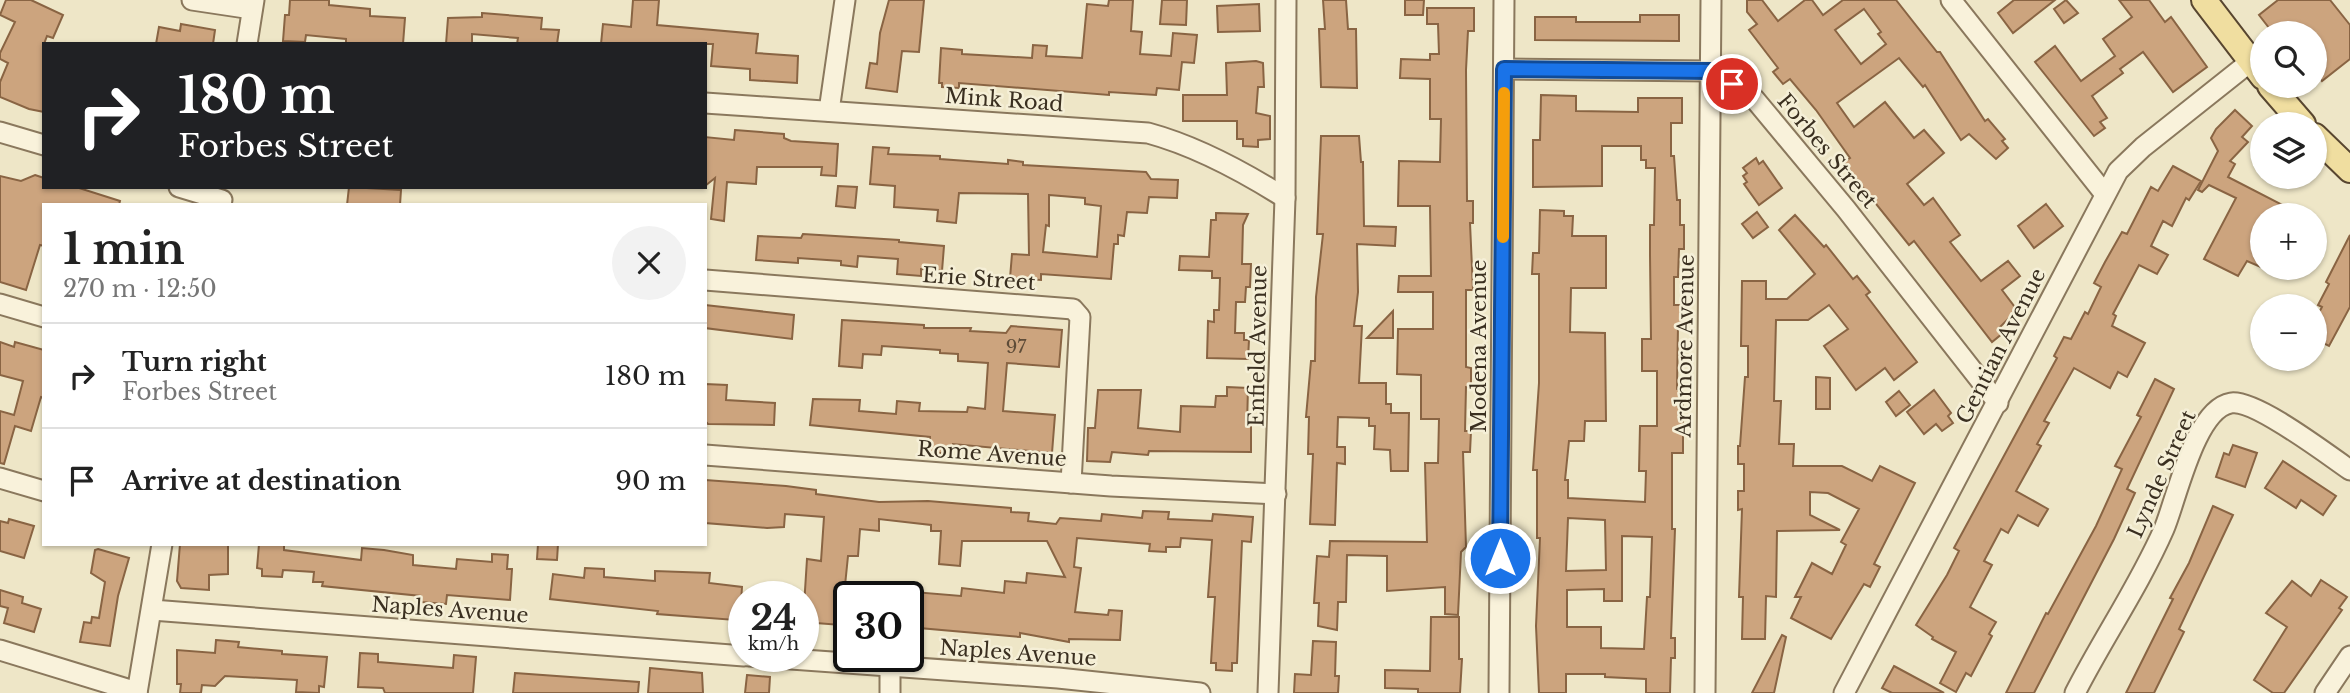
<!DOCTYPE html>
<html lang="en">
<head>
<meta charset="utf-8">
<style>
  body { margin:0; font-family:"Libre Baskerville",serif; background:#f2f2f2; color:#222; height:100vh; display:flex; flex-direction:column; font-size:26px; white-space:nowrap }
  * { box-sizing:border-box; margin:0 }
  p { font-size:23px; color:#767676 }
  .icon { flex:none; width:38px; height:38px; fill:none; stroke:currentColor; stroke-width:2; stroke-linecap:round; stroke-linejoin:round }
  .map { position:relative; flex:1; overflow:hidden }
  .details { position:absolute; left:42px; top:203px; width:665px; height:343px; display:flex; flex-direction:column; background:#fff; border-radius:0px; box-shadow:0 2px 5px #0004 }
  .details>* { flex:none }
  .banner { position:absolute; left:42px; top:42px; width:665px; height:147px; border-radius:0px; box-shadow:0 2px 5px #0004; background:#202124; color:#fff; overflow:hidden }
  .buttons { position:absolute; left:2250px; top:21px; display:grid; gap:14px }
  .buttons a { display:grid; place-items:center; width:77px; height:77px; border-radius:50%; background:#fff; box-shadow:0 2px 5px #0004; font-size:35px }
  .speed { position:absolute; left:728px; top:581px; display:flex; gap:14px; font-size:35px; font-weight:700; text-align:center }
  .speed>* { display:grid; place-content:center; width:91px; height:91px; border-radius:50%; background:#fff; box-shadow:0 2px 5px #0004; line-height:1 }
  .speed small { font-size:18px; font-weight:400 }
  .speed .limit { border:4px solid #111; border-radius:10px; background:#fff; color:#111 }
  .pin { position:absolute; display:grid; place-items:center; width:60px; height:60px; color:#fff; margin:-30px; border:4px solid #fff; border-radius:50%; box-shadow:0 2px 7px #0007 }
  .me { position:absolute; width:77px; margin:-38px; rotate:0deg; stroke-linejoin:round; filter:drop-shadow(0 0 5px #0008) }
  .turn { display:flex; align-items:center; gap:24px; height:147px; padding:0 21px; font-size:32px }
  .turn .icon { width:91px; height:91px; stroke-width:2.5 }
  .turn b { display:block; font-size:49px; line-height:60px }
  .round { display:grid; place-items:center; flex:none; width:74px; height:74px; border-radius:37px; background:#f2f2f2 }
  .summary { display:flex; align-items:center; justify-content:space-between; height:119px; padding:0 21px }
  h1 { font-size:42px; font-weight:800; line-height:52px }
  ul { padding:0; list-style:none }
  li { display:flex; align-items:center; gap:21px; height:105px; padding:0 21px; border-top:2px solid #e0e0e0 }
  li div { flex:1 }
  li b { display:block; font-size:26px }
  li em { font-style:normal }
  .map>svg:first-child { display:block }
  .building { fill:#cca47e; stroke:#896443; stroke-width:2; fill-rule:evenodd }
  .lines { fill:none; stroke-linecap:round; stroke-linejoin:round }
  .minor-casing { stroke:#8a785d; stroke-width:23 }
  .major-casing { stroke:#584630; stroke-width:28 }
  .minor { stroke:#f9f2db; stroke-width:19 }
  .major { stroke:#f0dea0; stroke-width:24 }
  .route-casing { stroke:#114b97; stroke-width:18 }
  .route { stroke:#1a73e8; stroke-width:12 }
  .slow { stroke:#f59e0b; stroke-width:12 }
  .labels { text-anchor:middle; stroke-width:5; stroke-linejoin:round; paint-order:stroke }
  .number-label { font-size:18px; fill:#5e4c38 }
  .street-label { font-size:21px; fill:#3a2f20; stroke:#f5efd7 }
</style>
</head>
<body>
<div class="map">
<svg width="2350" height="693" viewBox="0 0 2350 693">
  <rect width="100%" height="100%" fill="#eee6c7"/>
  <g class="building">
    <polygon points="6,0 31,0 63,15 53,38 47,36 44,44 44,112 29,109 0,97 0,82 8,63 0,59 0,53 15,22 0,15"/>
    <polygon points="290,0 329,0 329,5 370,9 370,16 405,18 403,44 346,44 346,39 306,35 305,42 283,41 285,15 289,15"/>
    <polygon points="633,0 659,0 657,25 758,34 756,53 798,56 797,83 750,80 750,69 711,66 713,44 601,44 603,24 631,27"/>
    <polygon points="889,0 924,0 919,52 902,51 897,92 866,88 870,63 877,64 880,33"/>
    <polygon points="1109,0 1133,0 1131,31 1142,32 1140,54 1171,56 1173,33 1197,35 1194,63 1182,62 1179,90 1157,88 1156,95 1109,92 1109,95 959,83 959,88 942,87 942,83 939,83 941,48 962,50 962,54 1032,58 1033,45 1047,46 1046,56 1082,58 1087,4 1108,6"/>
    <polygon points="1162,0 1187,0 1186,25 1160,24"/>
    <polygon points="1323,0 1346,0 1348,29 1356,29 1357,88 1321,87 1319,29 1325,29"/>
    <polygon points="1405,0 1424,0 1423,15 1405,15"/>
    <path d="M1747 0H1762L1778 21 1805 0H1812L1823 15 1843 0H1896L1937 52H1940L1985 121 1988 119 2005 139 2002 141 2008 148 1996 159 1969 134 1961 140 1925 85 1923 87 1899 58 1837 103 1854 127 1885 102 1914 138 1924 130 1944 153 1907 184 1924 205 1933 198 1960 235 1950 242 1981 281 2008 261 2020 276 2002 290 2017 310 1999 328 2003 333 1992 342 1914 241 1909 245 1860 184 1844 162 1850 158 1816 110 1790 79 1783 84 1773 72 1778 68 1749 30 1757 24 1747 12ZM1864 9 1881 32 1878 34 1886 44 1861 64 1835 30Z"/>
    <polygon points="2014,0 2055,0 2013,33 1998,13"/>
    <polygon points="2066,0 2078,13 2064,23 2054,9"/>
    <polygon points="2119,0 2149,0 2165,22 2171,17 2207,67 2173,92 2143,52 2120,69 2123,73 2092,96 2107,118 2100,122 2105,128 2094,136 2035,62 2055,46 2081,81 2115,56 2103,39 2132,17"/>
    <polygon points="2278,0 2330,0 2350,25 2350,59 2322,81 2315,72 2315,33 2273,33 2259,15"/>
    <polygon points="1259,4 1260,31 1218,32 1217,6"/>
    <polygon points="1427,8 1474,8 1474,31 1468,31 1466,70 1467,201 1473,201 1473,223 1470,223 1473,290 1466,290 1466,367 1471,368 1471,387 1466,387 1465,431 1471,431 1470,452 1463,452 1466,547 1461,552 1458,615 1445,614 1445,587 1387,591 1387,556 1347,555 1346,602 1338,602 1337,630 1318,626 1319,603 1314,603 1317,556 1329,557 1330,541 1427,542 1425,463 1438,463 1439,419 1421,419 1421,375 1397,374 1398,329 1433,329 1433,292 1398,292 1399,276 1431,276 1430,206 1398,206 1399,161 1440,162 1441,119 1430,119 1430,79 1400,78 1401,59 1430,60 1430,54 1439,54 1438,24 1427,24"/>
    <polygon points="482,13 542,18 541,29 559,30 557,44 517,44 518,38 472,34 472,44 446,44 448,18 482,17"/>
    <polygon points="1640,15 1679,15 1679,41 1535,40 1535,17 1576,17 1576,22 1640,22"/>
    <polygon points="181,24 215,30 213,44 156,44 159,27 180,31"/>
    <polygon points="1256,61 1263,63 1264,87 1258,87 1256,113 1270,116 1270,139 1258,140 1258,147 1243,146 1243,139 1237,139 1237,121 1183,121 1183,95 1227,95 1226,63"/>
    <path d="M1541 95 1576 96V111L1638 112V98H1682V123H1671V156H1674L1677 200H1680V225H1684V249H1679L1678 277H1674V305H1682V326H1678L1677 389 1683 393V453H1672V529H1675L1671 638H1675V658H1671L1670 693H1646V679L1605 677V674H1566V693H1539L1536 626 1540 538H1537V470H1533L1539 383V274H1532L1533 253H1539L1540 210 1564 211V216H1573L1572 236H1606V288H1571L1570 332 1605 333 1606 421H1585L1584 441H1569L1565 480H1568V498L1645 502 1646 471H1639L1640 426H1657V371H1642V339H1651L1650 255V225H1654L1655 168H1646V160H1641V146H1602V186L1533 187V140H1540ZM1568 518 1605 520 1606 570 1566 571ZM1622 536 1652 537 1650 597H1647L1644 649 1601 648V627H1567V590L1604 589V601H1622Z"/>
    <polygon points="2235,110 2252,126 2242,137 2248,142 2230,161 2235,164 2228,177 2302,215 2263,215 2263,268 2247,261 2238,276 2204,259 2236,198 2209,185 2202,192 2198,190 2218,151 2211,138 2216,129"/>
    <polygon points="735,130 784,134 784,138 791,141 838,144 836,176 821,175 822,167 757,167 756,184 727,182 724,221 711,219 715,178 705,186 705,137 734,140"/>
    <polygon points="1321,136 1359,136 1361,162 1363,162 1364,226 1396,227 1395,246 1357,244 1358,292 1354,326 1362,326 1359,383 1386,383 1386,404 1391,404 1391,413 1409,413 1408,471 1391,471 1390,450 1374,449 1375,426 1369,426 1369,418 1338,417 1337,447 1345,447 1345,464 1337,463 1335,525 1310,524 1313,454 1308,454 1309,417 1306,417 1311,361 1315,361 1316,297 1323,234 1317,234"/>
    <path d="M873 147 889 148 888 154 940 156V159L1008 164V160L1023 162V165L1146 172 1151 179 1178 180 1177 198 1149 197 1147 213 1127 212 1124 236 1118 235V244H1114L1111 279 1041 274V280L1010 278 1012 254 1029 255 1028 194 959 193 956 223 937 221 938 210 894 207 895 186 870 184ZM1049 195 1085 198V204L1101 206 1097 257 1043 252 1046 225 1049 226Z"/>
    <polygon points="1756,158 1759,164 1763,161 1782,188 1759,205 1744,184 1747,182 1743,176 1747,173 1743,168"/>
    <polygon points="2173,166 2201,181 2189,200 2186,198 2172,226 2163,221 2151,246 2168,255 2157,274 2139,265 2113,314 2116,316 2112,326 2145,343 2127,377 2118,372 2110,388 2074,368 2044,421 2049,423 2037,444 2041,446 2016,491 2048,509 2038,526 2018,515 2008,533 2001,529 1984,561 1992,565 1970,607 1996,622 1989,634 1992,636 1971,676 1966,673 1956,692 1940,683 1956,652 1932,639 1933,637 1916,625 1947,575 1959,551 1954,548 2057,358 2054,356 2064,337 2071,339 2085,312 2088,314 2101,287 2094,283 2105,262 2122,232 2127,234 2151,187 2158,191"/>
    <polygon points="35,175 44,178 44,187 76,187 120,201 119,205 44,205 44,246 40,245 26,290 0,282 0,176 21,181"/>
    <polygon points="838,186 857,187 855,208 836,206"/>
    <polygon points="349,187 401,190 400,205 347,205"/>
    <polygon points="2046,204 2063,226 2034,248 2018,226"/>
    <polygon points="1757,212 1768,227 1753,238 1742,224"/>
    <polygon points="1216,213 1248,214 1243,225 1242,264 1251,264 1250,287 1246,287 1245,302 1236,302 1235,333 1244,333 1244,340 1249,340 1248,359 1207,358 1208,321 1214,322 1214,310 1219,310 1220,278 1212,278 1212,271 1179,270 1180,256 1209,257 1211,220 1216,220"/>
    <polygon points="1795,215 1824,247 1826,245 1853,279 1857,276 1870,292 1866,295 1917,362 1894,380 1885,368 1856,390 1824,346 1848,329 1829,305 1808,320 1776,320 1774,401 1781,401 1779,444 1794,444 1793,466 1842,466 1872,481 1880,466 1915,483 1874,564 1880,567 1870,587 1864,584 1831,639 1791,618 1801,597 1795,597 1812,563 1832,574 1846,545 1841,542 1859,509 1828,493 1810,492 1810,515 1840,530 1777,531 1776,597 1766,596 1765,639 1742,639 1743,597 1739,597 1742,509 1738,510 1738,491 1744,491 1744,464 1738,464 1738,446 1740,446 1745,377 1748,377 1748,346 1741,346 1742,281 1766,281 1766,299 1787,299 1815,274 1779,230"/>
    <polygon points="803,234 899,240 899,242 944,246 942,271 921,269 921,276 897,274 898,259 858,256 857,267 841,265 841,261 798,258 798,263 756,260 758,236 801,238"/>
    <polygon points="2350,235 2350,307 2329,346 2315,339 2315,320 2322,307 2318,305 2329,284 2326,282"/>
    <polygon points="705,305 794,315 792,339 705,328"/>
    <polygon points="1393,311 1393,338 1367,338"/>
    <polygon points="842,320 924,325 924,328 971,328 970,331 1006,333 1011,326 1062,330 1059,367 1007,363 1003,411 1055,415 1052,453 953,444 953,453 930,453 930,437 810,425 813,399 860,400 859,411 896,414 897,401 920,403 919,411 967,412 968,407 985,409 988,363 958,361 958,354 940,353 940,350 882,346 881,355 863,354 862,368 839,366"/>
    <polygon points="0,342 14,347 15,342 44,350 44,398 41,397 31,431 15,426 4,464 0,463 0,411 14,415 23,381 0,375"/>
    <polygon points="1816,377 1830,378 1830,409 1816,409"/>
    <polygon points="2155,379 2174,389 2127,489 2135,493 2114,539 2034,693 2006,693 2046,613 2048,614 2096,526 2122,469 2115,466 2141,417 2137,415"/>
    <polygon points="705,384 727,385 726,400 775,403 774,425 708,424 705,421"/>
    <polygon points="1227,387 1248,388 1247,425 1251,425 1251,452 1149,451 1148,455 1112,452 1110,462 1087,461 1088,428 1095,428 1098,390 1141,390 1138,428 1180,432 1181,406 1215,407 1216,396 1227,396"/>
    <polygon points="1934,390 1951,413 1948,416 1953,423 1942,431 1936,424 1924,434 1907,412"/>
    <polygon points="1899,391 1910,405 1896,416 1886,402"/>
    <polygon points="2233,445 2257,453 2245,487 2216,477 2224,453 2229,455"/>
    <polygon points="2283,461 2336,496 2323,515 2301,500 2296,508 2265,488"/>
    <polygon points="705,480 786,486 816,490 816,494 879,502 928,501 1011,508 1011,512 1029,513 1028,521 1056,524 1060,518 1101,521 1102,514 1142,518 1143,511 1169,512 1168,519 1212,521 1213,514 1253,517 1251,542 1242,541 1237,663 1232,663 1232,671 1216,670 1216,663 1211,663 1215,597 1208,597 1212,540 1181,538 1180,547 1166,547 1166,552 1149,551 1150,544 1077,538 1074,567 1081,568 1075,612 1108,615 1109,610 1122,611 1120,640 1069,639 1069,642 1020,633 1020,637 908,627 908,608 912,608 914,592 961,596 962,588 1004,593 1005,581 1026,583 1027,573 1065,577 1047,541 962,541 960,566 939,564 941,531 931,531 931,525 879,519 879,531 860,529 858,556 848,556 841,625 803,622 807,559 821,561 824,517 785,514 784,527 767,528 705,523"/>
    <polygon points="2213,506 2233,515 2179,629 2184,632 2154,693 2126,693 2173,599 2170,598 2189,563"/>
    <polygon points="9,519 34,526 24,558 0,551 0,521 8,523"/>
    <polygon points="180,544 228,544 228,574 209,575 209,590 181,588 177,581"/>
    <polygon points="259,544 284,545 284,550 361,560 362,548 384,550 413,555 413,565 456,569 457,559 492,562 492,554 508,555 507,569 512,569 510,600 447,595 446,604 421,602 421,596 322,586 323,582 313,582 314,572 283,570 282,577 262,576 262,569 257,568"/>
    <polygon points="538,544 558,544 557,560 537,559"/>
    <polygon points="98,549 129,558 118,596 110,646 80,642 84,622 91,623 92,617 99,618 105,582 91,573 95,550"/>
    <polygon points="585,568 604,569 604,577 655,581 655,571 710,573 709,583 742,587 740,617 735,617 735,620 657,614 658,611 550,599 553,574 584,578"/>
    <polygon points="2321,580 2347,597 2339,608 2342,610 2284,693 2273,693 2254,680 2287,627 2266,613 2292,581 2311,596"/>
    <polygon points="0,590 23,597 22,603 41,609 34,632 4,623 8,608 0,606"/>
    <polygon points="1431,617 1459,617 1459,659 1462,659 1460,693 1418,693 1418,689 1385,688 1385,670 1430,671"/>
    <polygon points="1782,635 1786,637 1774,693 1752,693"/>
    <polygon points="216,640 239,642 238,647 282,651 282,654 327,657 324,687 319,686 319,693 296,692 297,680 225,676 215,686 202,685 201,693 180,693 181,684 177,684 177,650 215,653"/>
    <polygon points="1313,641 1336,642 1335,676 1339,676 1338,693 1294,693 1295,674 1311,675"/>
    <polygon points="360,653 378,654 378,662 453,668 454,655 476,657 473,693 385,693 383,688 358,687"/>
    <polygon points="1894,666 1944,693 1892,693 1882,688"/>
    <polygon points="650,668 702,673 703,693 648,693"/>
    <polygon points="515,673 639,682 638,693 513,693"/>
    <polygon points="747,675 770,677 769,693 745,693"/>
  </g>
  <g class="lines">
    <defs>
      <g id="minor">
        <polyline points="192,0 252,9"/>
        <polyline points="1951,0 2104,193"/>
        <polyline points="247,44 254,0"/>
        <polyline points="1504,69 1711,71 1752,96 1846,209 1998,403"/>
        <path d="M705 103 1148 133C1196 146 1244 172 1285 198"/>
        <polyline points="829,111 845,0"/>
        <polyline points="0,132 44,145"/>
        <polyline points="179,187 222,200"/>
        <polyline points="705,280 1073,309 1080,317 1071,483"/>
        <polyline points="0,304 44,317"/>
        <polyline points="705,455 1111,486 1276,494"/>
        <polyline points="0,478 44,491"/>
        <polyline points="152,610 744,656"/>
        <polyline points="0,650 137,692"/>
        <polyline points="749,656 1058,678 1200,693"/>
        <polyline points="137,693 162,544"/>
        <polyline points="890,693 890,666"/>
        <polyline points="1268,693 1285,198 1286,0"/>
        <polyline points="1499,693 1504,0"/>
        <polyline points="1705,693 1711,0"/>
        <polyline points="1844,693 2118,171 2143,147 2250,62"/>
        <path d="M2075 693C2103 638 2139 586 2164 529 2177 498 2195 409 2231 403 2255 399 2328 455 2350 470"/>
        <polyline points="2325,693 2350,656"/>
      </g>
      <g id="major">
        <polyline points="2204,0 2263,77"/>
        <polyline points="2270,86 2303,124"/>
        <polyline points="2315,136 2350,170"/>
      </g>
    </defs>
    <use href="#minor" class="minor-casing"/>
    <use href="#major" class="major-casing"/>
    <use href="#minor" class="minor"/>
    <use href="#major" class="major"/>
  </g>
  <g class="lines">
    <defs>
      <polyline id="route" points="1500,558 1504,69 1711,71 1732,84"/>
    </defs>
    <use href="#route" class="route-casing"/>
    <use href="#route" class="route"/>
    <polyline class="slow" points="1503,237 1504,93"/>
  </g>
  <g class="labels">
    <g class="number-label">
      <text x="1016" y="353">97</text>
    </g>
    <g class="street-label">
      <text transform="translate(1004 100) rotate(4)" y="7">Mink Road</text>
      <text transform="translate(1827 151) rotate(50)" y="7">Forbes Street</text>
      <text transform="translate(979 279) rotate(4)" y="7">Erie Street</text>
      <text transform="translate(1258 346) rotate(-89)" y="7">Enfield Avenue</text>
      <text transform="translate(1479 346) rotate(-90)" y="7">Modena Avenue</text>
      <text transform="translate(1685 346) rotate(-89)" y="7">Ardmore Avenue</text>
      <text transform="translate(2001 346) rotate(-63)" y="7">Gentian Avenue</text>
      <text transform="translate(992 454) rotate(4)" y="7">Rome Avenue</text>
      <text transform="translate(2162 474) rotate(-66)" y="7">Lynde Street</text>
      <text transform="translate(450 610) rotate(4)" y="7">Naples Avenue</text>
      <text transform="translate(1018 653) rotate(4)" y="7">Naples Avenue</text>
    </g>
  </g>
</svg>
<div class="buttons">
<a><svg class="icon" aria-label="search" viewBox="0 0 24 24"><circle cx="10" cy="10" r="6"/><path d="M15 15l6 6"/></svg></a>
<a><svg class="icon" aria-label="layers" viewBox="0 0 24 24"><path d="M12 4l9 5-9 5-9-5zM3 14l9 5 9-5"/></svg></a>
<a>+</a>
<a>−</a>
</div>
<div class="speed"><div>24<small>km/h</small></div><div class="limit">30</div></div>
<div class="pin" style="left:1732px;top:84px;background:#d93025"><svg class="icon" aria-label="arrive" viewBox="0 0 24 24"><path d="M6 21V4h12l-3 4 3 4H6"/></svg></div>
<svg class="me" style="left:1500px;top:558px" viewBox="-20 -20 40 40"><circle r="17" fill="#1a73e8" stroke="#fff" stroke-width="3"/><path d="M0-11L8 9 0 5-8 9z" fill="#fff"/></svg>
<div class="banner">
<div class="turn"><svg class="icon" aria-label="right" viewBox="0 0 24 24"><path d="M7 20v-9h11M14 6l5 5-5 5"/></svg><div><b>180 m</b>Forbes Street</div></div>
</div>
<section class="details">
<div class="summary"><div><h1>1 min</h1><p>270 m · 12:50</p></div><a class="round"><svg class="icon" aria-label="close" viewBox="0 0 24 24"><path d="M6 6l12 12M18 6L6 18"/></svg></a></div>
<ul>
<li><svg class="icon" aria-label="right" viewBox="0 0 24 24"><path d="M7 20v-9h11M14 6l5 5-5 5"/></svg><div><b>Turn right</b><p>Forbes Street</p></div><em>180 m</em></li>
<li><svg class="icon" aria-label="arrive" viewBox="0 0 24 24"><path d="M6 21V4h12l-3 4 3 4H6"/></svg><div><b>Arrive at destination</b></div><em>90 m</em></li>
</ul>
</section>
</div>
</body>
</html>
